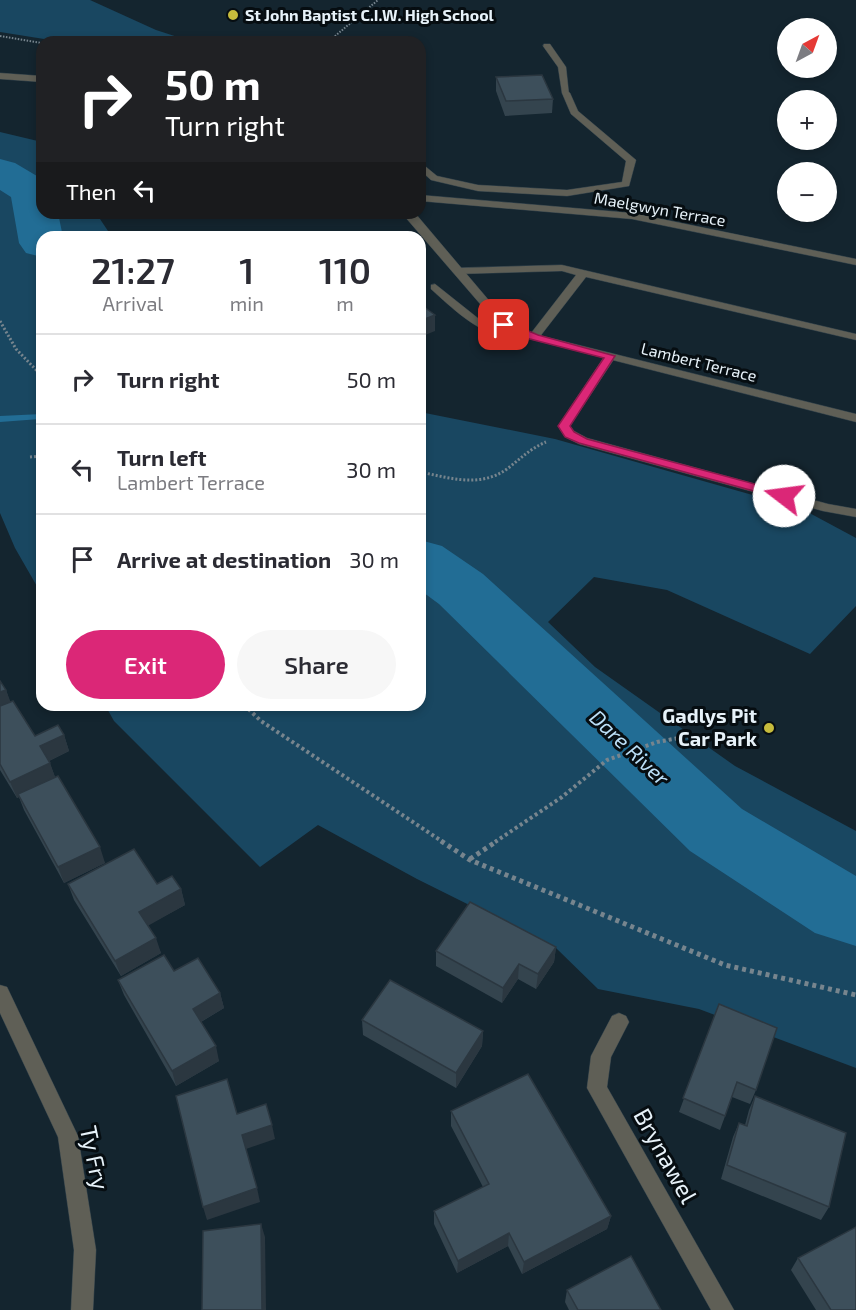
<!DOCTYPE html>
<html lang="en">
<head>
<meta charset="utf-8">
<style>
  body { margin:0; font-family:"Exo 2",sans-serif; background:#f7f7f7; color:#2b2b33; height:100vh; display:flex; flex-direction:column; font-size:22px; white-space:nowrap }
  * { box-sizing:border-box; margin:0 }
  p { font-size:20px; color:#7c7c81 }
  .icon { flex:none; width:33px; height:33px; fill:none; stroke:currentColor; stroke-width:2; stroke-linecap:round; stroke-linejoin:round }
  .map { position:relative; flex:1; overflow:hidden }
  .details { position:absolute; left:36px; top:231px; width:390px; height:480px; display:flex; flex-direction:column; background:#fff; border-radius:18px; box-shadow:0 3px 9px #0003 }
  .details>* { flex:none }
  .top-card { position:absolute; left:36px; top:36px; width:390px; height:183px; border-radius:18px; box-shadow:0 3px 9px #0003; background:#202124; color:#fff; overflow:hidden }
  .needle { width:39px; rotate:41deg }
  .tools { position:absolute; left:777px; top:18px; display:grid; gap:12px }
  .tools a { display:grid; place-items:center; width:60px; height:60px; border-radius:50%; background:#fff; box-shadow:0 3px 9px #0003; font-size:30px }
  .pin { position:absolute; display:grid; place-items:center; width:51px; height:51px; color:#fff; margin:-26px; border-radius:12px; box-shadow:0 3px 9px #0006 }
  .me { position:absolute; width:66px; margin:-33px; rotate:285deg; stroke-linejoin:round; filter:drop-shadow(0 0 4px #0008) }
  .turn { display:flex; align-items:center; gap:21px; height:126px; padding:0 30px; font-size:27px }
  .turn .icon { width:78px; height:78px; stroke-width:2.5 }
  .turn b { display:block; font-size:42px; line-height:51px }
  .then { display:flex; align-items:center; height:57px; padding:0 30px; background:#0003; gap:12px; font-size:22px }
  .eta { display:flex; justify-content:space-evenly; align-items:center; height:102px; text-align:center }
  .eta b { font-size:36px; font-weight:600; line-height:42px }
  .button { display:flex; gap:12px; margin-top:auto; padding:12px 30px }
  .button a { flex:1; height:69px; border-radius:36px; background:#db2777; color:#fff; font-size:24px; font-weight:600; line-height:69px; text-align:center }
  .button a+a { background:#f7f7f7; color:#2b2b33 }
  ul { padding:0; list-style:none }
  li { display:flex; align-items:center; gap:18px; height:90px; padding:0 30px; border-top:2px solid #e1e1e2 }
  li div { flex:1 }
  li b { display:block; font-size:22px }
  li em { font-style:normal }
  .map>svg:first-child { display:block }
  .green { fill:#194761 }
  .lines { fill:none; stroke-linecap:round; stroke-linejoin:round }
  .stream { fill:#226d95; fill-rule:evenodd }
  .river { fill:#226d95; fill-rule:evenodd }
  .lane-casing { stroke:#32424b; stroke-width:1 }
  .street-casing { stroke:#32424b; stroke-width:1 }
  .path-far3 { stroke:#77858e; stroke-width:2; stroke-dasharray:1.5 1.5; stroke-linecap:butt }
  .path-far2 { stroke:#77858e; stroke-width:3; stroke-dasharray:2 2; stroke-linecap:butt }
  .path-far1 { stroke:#77858e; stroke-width:4; stroke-dasharray:3 3; stroke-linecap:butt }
  .path { stroke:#77858e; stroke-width:5; stroke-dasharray:4 4; stroke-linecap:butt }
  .lane { fill:#5f5f56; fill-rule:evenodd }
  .street { fill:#5f5f56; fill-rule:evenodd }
  .wall { fill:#34444e }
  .shaded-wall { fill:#2b3740 }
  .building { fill:#3d4f5b; stroke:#2b3740; stroke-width:1.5 }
  .route { fill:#db2777; stroke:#8e194d; stroke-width:1.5 }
  .poi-dot { fill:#c6bb3c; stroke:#060d11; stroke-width:2 }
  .labels { text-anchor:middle; stroke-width:6; stroke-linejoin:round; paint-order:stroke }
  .far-poi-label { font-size:16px; font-weight:bold; fill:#e7f2f9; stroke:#060d11; text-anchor:start }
  .far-street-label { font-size:16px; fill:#e7f2f9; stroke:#060d11 }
  .poi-label { font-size:20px; font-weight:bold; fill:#e7f2f9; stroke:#060d11; text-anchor:end }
  .water-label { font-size:21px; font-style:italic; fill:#bbdff7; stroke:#060d11 }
  .near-street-label { font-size:24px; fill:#e7f2f9; stroke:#060d11 }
</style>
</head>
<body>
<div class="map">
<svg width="856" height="1310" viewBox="0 0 856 1310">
  <rect width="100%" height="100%" fill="#14252f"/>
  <g class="green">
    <polygon points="0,0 90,0 156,30 193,42 63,42 0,32"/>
    <polygon points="0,132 42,142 42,213 96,213 112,237 42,237 42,595 15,548 0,513"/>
    <polygon points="420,412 555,439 802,509 856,538 856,606 810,654 667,590 594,577 548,622 595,667 735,766 856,831 856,1068 699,1009 598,989 556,948 417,879 318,825 260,867 114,721 105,705 420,705"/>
  </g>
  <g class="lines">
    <polygon class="stream" points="42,414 42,418 40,419 0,422 0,416"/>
    <g class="river">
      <polygon points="0,159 15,163 42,179 42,213 58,213 63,237 42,237 42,257 26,253 19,243 11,197 0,190"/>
      <polygon points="420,540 442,546 483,574 742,809 856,876 856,946 815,933 690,851 439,604 420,590"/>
    </g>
    <defs>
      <g id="lane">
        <polygon points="544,44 550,44 566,67 569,95 562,93 558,67 543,46"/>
        <polygon points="0,73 42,76 42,82 0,79"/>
        <polygon points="562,265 856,334 856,340 586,277 538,339 534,340 528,337 576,275 562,271 457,274 452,271 457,268"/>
        <path d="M435 284 479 319 504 331 516 327 522 330 504 338C475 330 453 309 431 289V285Z"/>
        <polygon points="610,353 616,356 570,426 574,431 587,438 828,504 856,509 856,517 823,511 579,444 565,437 558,426 606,354"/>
      </g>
      <g id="street">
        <polygon points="566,90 570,93 578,111 636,160 629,186 567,196 478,191 431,180 420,170 420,162 437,176 478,185 567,190 622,182 626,161 571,114 562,93"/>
        <polygon points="420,195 632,213 856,259 856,265 632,219 420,201"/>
        <polygon points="405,213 415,213 508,323 538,335 856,414 856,422 530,339 500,327 406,218"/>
        <polygon points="0,985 7,987 78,1136 96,1250 93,1310 71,1310 74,1250 58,1137 0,1013"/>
        <polygon points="619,1013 626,1016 629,1022 611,1057 607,1087 734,1310 711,1310 587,1088 591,1056 612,1016"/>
      </g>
    </defs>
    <use href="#lane" class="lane-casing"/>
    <use href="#street" class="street-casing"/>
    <g class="path-far3">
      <polyline points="0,36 42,43"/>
      <polyline points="328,42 378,0"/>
    </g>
    <g class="path-far2">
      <polyline points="0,321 16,349 42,376"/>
      <polyline points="30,457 42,456"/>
      <path d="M420 472C450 478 480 488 507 469 520 459 531 448 546 442"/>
    </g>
    <g class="path-far1">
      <polyline points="244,705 261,721 443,842"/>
      <polyline points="495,842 562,797 607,760 657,742 690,736"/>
    </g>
    <g class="path">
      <polyline points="441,841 470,860 725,965 856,995"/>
      <polyline points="470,859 497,841"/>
    </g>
    <use href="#lane" class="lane"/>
    <use href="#street" class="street"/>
  </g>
  <g class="wall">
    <polygon points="496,77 553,99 552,113 505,116 496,91"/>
    <polygon points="0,681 6,690 10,702 35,736 64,735 69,751 49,761 55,777 105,863 64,883 24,810 19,797 17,798 0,770"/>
    <polygon points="68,884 181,889 185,905 148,925 161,953 121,976 74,900"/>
    <polygon points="556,947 554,962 536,989 518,979 502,1003 436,966 436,951"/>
    <polygon points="118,980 220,993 224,1008 201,1022 219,1061 176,1086 124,995"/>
    <polygon points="719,1004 756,1090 750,1104 732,1097 720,1130 679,1112"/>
    <polygon points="362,1020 483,1031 482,1046 456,1088 363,1035"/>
    <polygon points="755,1096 829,1207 821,1220 721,1179 733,1137 739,1123 745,1125 749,1110"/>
    <polygon points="451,1111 611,1216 607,1229 522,1274 508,1246 457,1273 434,1224 434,1211 483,1187 451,1126"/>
    <polygon points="798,1258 856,1310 816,1310 791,1270"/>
    <polygon points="567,1290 661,1310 569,1310 565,1302"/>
  </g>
  <g class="shaded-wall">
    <polygon points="435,315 435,331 420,337 420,321"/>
    <polygon points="6,690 12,706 0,712 0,692"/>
    <polygon points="64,735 69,751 45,763 40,746"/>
    <polygon points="50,763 56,780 18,794 19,797 17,798 10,782"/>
    <polygon points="100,847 105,863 64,883 58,867"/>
    <polygon points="181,889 185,905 144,928 139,912"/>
    <polygon points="156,938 161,953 121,976 115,961"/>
    <polygon points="556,947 554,962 536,989 538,974"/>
    <polygon points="519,964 518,979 502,1003 503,988"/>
    <polygon points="220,993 224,1008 197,1024 193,1009"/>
    <polygon points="483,1031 482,1046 456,1088 456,1073"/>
    <polygon points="216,1046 219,1061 176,1086 172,1071"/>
    <polygon points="272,1125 275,1139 246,1149 242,1135"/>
    <polygon points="257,1188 260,1202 207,1220 203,1207"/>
    <polygon points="611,1216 607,1229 522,1274 524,1262"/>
    <polygon points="261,1224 265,1237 266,1310 262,1310"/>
    <polygon points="509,1233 508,1246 457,1273 458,1261"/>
  </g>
  <g class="building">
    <polygon points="542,75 553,99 506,101 496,77"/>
    <polygon points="420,304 435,315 420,321"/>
    <polygon points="0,681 6,690 0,692"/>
    <polygon points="13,701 35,736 58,725 64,735 40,746 50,763 10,782 0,764 0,706"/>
    <polygon points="58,776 100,847 58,867 18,794"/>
    <polygon points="134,849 157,884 172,876 181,889 139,912 156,938 115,961 68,884"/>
    <polygon points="470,902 556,947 538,974 519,964 503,988 436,951"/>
    <polygon points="164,955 174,971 198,958 220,993 193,1009 216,1046 172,1071 118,980"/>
    <polygon points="390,980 483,1031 456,1073 362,1020"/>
    <polygon points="719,1004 777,1028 756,1090 737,1082 725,1116 683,1098"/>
    <polygon points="528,1074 611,1216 524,1262 509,1233 458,1261 434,1211 489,1184 451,1111"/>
    <polygon points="227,1079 237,1114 266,1104 272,1125 242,1135 257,1188 203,1207 176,1096"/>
    <polygon points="755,1096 846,1133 829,1207 727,1165 739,1123 747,1126"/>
    <polygon points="261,1224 262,1310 202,1310 203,1231"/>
    <polygon points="856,1227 856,1310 831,1310 798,1258"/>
    <polygon points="631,1256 661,1310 578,1310 567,1290"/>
  </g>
  <polygon class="route" points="500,322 507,322 538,335 615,356 570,426 574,432 587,439 788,493 790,496 784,500 779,498 579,443 565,437 558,426 604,358 530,339 500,327"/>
  <g class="poi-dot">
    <circle cx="233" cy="15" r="6"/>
    <circle cx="769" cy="728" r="6"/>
  </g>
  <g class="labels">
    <g class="far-poi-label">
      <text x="245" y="21">St John Baptist C.I.W. High School</text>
    </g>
    <g class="far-street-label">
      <text transform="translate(660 209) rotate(10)" y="6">Maelgwyn Terrace</text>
      <text transform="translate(699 362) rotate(14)" y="6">Lambert Terrace</text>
    </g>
    <g class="poi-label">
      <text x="757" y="723">Gadlys Pit<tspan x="757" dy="23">Car Park</tspan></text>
    </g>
    <g class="water-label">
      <text transform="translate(629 748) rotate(43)" y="7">Dare River</text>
    </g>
    <g class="near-street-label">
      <text transform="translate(665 1156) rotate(61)" y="8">Brynawel</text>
      <text transform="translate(94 1158) rotate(78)" y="8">Ty Fry</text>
    </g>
  </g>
</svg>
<div class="tools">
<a><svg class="needle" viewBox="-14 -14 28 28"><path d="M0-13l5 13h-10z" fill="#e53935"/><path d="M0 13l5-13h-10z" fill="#7c7c81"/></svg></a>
<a>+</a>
<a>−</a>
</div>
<div class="pin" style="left:504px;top:325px;background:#d93025"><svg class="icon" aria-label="arrive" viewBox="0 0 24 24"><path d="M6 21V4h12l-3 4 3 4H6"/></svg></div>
<svg class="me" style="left:784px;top:496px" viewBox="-20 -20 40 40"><circle r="19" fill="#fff"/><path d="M0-13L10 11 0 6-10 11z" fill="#db2777"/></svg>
<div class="top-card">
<div class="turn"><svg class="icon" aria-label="right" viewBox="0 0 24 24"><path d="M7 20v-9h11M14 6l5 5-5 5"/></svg><div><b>50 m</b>Turn right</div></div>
<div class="then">Then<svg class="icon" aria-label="left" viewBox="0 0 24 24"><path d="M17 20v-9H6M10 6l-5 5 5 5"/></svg></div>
</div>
<section class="details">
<div class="eta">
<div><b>21:27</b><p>Arrival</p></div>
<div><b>1</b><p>min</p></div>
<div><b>110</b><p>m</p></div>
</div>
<ul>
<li><svg class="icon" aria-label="right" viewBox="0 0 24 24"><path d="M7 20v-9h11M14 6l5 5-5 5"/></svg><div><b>Turn right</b></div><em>50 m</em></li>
<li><svg class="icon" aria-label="left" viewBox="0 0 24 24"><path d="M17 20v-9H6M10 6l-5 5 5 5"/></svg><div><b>Turn left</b><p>Lambert Terrace</p></div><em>30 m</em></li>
<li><svg class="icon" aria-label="arrive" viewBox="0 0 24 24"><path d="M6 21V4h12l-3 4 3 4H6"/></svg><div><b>Arrive at destination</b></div><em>30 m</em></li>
</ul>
<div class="button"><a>Exit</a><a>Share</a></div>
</section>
</div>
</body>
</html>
